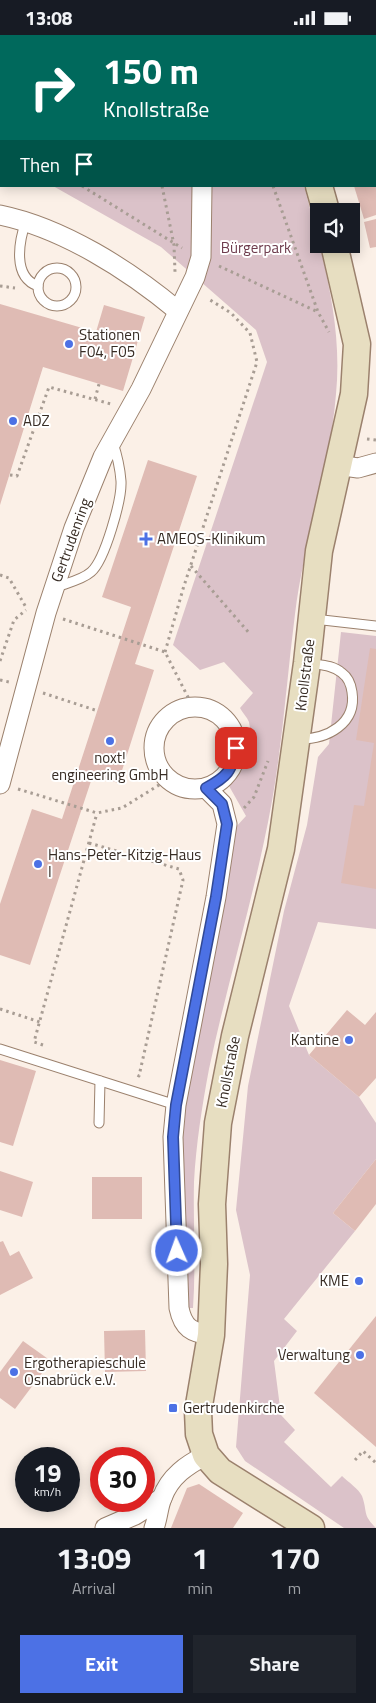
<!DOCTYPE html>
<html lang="en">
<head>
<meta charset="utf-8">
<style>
  body { margin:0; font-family:"Titillium Web",sans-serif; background:#20242c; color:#f1f3f6; height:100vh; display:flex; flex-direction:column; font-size:19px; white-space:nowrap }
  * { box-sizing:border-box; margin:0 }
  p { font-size:16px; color:#9ea1a6 }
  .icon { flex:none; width:28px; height:28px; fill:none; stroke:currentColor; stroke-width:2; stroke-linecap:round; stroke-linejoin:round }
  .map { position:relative; height:1493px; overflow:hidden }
  .sheet { display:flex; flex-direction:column; background:#171b24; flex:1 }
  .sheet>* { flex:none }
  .banner { position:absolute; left:0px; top:0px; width:376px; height:152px; box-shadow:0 2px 12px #0003; background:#00695c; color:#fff; overflow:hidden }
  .fabs { position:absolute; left:310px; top:168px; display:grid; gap:10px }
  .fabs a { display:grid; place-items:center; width:50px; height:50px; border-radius:0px; background:#171b24; box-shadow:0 2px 12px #0003; font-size:25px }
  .speed { position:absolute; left:15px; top:1412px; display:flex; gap:10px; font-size:25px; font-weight:700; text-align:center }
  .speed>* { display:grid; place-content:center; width:65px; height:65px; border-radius:50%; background:#171b24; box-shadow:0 2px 12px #0003; line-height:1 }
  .speed small { font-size:12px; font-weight:400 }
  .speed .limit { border:8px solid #d22; background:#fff; color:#111 }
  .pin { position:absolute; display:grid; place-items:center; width:42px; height:42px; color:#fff; margin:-21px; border-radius:10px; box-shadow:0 2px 8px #0006 }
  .me { position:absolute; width:55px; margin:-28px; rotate:358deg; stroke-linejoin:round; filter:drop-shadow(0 0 4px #0008) }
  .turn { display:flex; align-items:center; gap:18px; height:105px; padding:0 20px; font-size:22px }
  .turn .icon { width:65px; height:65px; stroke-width:2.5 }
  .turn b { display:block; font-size:35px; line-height:42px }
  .then { display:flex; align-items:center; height:48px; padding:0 20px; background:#0003; gap:10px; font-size:19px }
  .eta { display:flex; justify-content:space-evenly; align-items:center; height:85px; text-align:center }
  .eta b { font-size:30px; font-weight:700; line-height:35px }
  .cta { display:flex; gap:10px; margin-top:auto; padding:10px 20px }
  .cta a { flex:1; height:58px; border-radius:0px; background:#4c71e5; color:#fff; font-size:20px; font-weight:700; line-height:58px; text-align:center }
  .cta a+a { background:#20242c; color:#f1f3f6 }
  .status { display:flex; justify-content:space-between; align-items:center; height:35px; padding:0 25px; background:#171b24; direction:ltr }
  .status svg { height:14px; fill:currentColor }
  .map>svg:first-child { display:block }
  .green { fill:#dbc2c9 }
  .building { fill:#dfbbb4 }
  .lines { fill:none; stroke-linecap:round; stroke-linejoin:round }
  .lane-casing { stroke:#9b816d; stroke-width:11 }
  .street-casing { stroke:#9b816d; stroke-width:21 }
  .secondary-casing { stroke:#9b816d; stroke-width:29 }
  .path { stroke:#a89d94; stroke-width:3; stroke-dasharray:2.5 4; stroke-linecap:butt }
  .lane { stroke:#fff; stroke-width:9 }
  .street { stroke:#fff; stroke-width:19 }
  .secondary { stroke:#e7dec1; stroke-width:26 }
  .route-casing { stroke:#314995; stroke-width:12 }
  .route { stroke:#4c71e5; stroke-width:9 }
  .poi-dot { fill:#4c71e5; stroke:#fff; stroke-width:2 }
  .labels { text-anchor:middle; stroke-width:4; stroke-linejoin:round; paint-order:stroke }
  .park-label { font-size:15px; fill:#6e3c4d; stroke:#fff }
  .poi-label { font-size:15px; fill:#372c24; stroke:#fff; text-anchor:start }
  .street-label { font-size:15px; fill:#372c24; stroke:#fff }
</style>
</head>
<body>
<div class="status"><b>13:08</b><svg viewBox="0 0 49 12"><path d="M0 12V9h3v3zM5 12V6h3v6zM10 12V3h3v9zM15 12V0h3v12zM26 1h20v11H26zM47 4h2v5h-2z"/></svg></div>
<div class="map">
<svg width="376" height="1493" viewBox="0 0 376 1493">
  <rect width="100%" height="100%" fill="#fbf0e7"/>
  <g class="green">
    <polygon points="0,0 272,0 1,1 1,123"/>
    <path d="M53 151H304C322 220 343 288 336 359 330 434 304 505 295 579 287 641 283 704 272 766 256 856 228 944 209 1034 202 1071 196 1110 194 1147 193 1189 196 1231 193 1273H188L181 1131 184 1085 192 1026 235 793 246 781 229 751C240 733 254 709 249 687 247 682 242 677 240 673L253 658 224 627 200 635 173 610 267 327 256 295 161 212Z"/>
    <path d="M341 597 376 601V894L318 887 289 971 309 1020 359 1062 376 1088V1124L333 1178 355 1196 284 1284 297 1296 274 1326 281 1380 295 1395 284 1407 331 1452 342 1441C348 1447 359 1454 362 1461 368 1478 362 1479 376 1493H344L245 1426 236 1412 250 1240 236 1175 248 1051 284 876 307 790 318 722 329 709Z"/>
  </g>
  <g class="building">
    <polygon points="354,151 376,151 376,180 364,184"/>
    <polygon points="376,184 376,212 370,213 364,187"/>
    <polygon points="0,269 96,297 104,270 145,282 123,356 43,332 0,470"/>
    <polygon points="148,425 197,441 135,629 154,635 118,748 93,740 30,930 0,920 0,869 32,774 62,784 78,735 131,572 102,562"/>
    <polygon points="370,613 376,614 376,854 341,848 354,770 364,771 374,708 356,705"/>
    <polygon points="347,975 365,990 376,977 376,1043 359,1062 309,1020"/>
    <polygon points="0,1025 36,1036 13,1111 0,1107"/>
    <polygon points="376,1124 376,1169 355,1196 333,1178"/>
    <polygon points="0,1136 33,1147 22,1182 0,1175"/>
    <rect x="92" y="1142" width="50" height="42"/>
    <polygon points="3,1206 10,1221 19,1216 33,1243 0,1260 0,1207"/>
    <polygon points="376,1281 376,1412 314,1358"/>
    <polygon points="145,1295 146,1336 105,1337 104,1296"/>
    <polygon points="23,1306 51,1326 15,1374 0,1363 0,1337"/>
    <polygon points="199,1449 243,1478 233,1493 171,1493 187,1453"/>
  </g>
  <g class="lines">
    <defs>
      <g id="lane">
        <path d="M26 186C19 206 12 242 38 251"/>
        <circle cx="57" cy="252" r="19"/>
        <path d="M56 552C67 548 82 545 91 537 105 525 122 464 121 446 120 433 117 420 113 408"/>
        <polyline points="314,584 376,591"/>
        <path d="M300 704C327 704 357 689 352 657 351 650 349 643 342 638 333 630 320 630 309 628"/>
        <polyline points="0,1014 176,1070"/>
        <polyline points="99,1088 100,1046"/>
      </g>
      <g id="street">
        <polyline points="165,0 165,1"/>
        <path d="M0 180C63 193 129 235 178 276"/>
        <polyline points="337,430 358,433 376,428"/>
        <circle cx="195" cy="713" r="41"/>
        <polyline points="0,749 46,578 74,493 103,422 141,354 195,242 201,222 202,151"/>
        <path d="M206 753 222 769 227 789 216 862 176 1070 173 1102 179 1273C183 1293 192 1298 211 1300"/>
        <polyline points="105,1493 135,1480 162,1463"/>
        <path d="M154 1493C158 1483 158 1472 162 1463 170 1441 187 1430 206 1420"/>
      </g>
      <g id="secondary">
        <polyline points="308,1 308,0"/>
        <polyline points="319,151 326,176"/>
        <polyline points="311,1493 220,1436 206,1420 199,1399 198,1376 211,1300 214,1229 212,1169 218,1088 235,1001 281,814 307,628 319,516 354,359 357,309 334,209"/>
      </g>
    </defs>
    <use href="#lane" class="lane-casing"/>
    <use href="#street" class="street-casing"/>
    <use href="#secondary" class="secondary-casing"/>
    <g class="path">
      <polyline points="12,0 16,1"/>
      <polyline points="62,0 63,1"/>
      <polyline points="118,0 118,1"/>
      <polyline points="282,1 282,0"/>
      <polyline points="0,102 1,102"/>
      <polyline points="82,151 182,213"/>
      <polyline points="162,151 174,210 175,237"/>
      <polyline points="273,151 318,277 329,297"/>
      <polyline points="219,231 318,277"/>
      <polyline points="0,251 15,253"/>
      <polyline points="95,364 99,349"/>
      <polyline points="367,404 376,405"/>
      <polyline points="10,440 17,441 49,352 111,369"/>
      <polyline points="191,531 250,599"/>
      <polyline points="0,540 9,543 27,574"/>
      <polyline points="63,584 165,617 193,672"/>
      <polyline points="165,617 183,554 257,327 250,298 231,278 207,263"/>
      <polyline points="0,626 14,585 26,575"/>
      <polyline points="0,645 9,647"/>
      <polyline points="43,658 98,676"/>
      <polyline points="18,754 97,778 122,773 167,745"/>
      <polyline points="244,773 254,762 268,726"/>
      <polyline points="89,808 179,834 183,845 139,1041 137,1040"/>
      <polyline points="0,974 40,987"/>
      <polyline points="43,1010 34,1007 97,778"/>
      <polyline points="355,1425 363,1416 376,1428"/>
    </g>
    <use href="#lane" class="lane"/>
    <use href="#street" class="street"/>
    <use href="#secondary" class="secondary"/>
  </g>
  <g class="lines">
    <defs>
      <path id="route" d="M177 1216 173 1102 176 1070 216 862 227 789 222 769 206 753C227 742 232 736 236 713"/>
    </defs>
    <use href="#route" class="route-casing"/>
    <use href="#route" class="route"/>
  </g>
  <g class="poi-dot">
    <circle cx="69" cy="309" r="5"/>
    <circle cx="13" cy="386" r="5"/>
    <path d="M143.5 496.5h5v5h5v5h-5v5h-5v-5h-5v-5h5z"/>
    <circle cx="110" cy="706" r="5"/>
    <circle cx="38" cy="829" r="5"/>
    <circle cx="349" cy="1005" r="5"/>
    <circle cx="359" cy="1246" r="5"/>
    <circle cx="360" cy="1320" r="5"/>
    <circle cx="14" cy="1337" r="5"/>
    <rect x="168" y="1368" width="10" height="10" rx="2.5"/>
  </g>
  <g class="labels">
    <g class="park-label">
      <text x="256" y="218">Bürgerpark</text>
    </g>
    <g class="poi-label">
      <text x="79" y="305">Stationen<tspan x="79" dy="17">F04, F05</tspan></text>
      <text x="23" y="391">ADZ</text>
      <text x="157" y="509">AMEOS-Klinikum</text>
      <text x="110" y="728" text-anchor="middle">noxt!<tspan x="110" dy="17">engineering GmbH</tspan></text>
      <text x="48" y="825">Hans-Peter-Kitzig-Haus<tspan x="48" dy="17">I</tspan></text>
      <text x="339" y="1010" text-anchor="end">Kantine</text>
      <text x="349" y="1251" text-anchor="end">KME</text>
      <text x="350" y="1325" text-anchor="end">Verwaltung</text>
      <text x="24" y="1333">Ergotherapieschule<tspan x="24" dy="17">Osnabrück e.V.</tspan></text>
      <text x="183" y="1378">Gertrudenkirche</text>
    </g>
    <g class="street-label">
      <text transform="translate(71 505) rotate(-70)" y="5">Gertrudenring</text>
      <text transform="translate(305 640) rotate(-83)" y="5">Knollstraße</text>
      <text transform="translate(228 1037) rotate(-79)" y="5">Knollstraße</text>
    </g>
  </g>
</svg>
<div class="fabs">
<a><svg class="icon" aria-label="sound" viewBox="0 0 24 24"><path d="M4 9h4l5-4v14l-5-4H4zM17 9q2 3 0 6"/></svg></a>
</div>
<div class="speed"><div>19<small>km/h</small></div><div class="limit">30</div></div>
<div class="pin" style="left:236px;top:713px;background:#d93025"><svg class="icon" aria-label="arrive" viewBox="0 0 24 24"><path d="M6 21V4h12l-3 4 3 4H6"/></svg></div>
<svg class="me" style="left:177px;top:1216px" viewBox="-20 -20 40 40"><circle r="17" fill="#4c71e5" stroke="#fff" stroke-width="3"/><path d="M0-11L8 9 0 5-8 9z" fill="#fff"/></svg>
<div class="banner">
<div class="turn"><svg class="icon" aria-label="right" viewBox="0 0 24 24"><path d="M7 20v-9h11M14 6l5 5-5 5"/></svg><div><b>150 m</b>Knollstraße</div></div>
<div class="then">Then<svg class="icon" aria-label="arrive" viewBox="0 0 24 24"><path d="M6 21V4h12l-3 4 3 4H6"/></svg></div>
</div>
</div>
<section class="sheet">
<div class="eta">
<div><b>13:09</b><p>Arrival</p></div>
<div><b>1</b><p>min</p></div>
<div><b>170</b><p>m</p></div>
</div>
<div class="cta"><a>Exit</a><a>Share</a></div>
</section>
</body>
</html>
